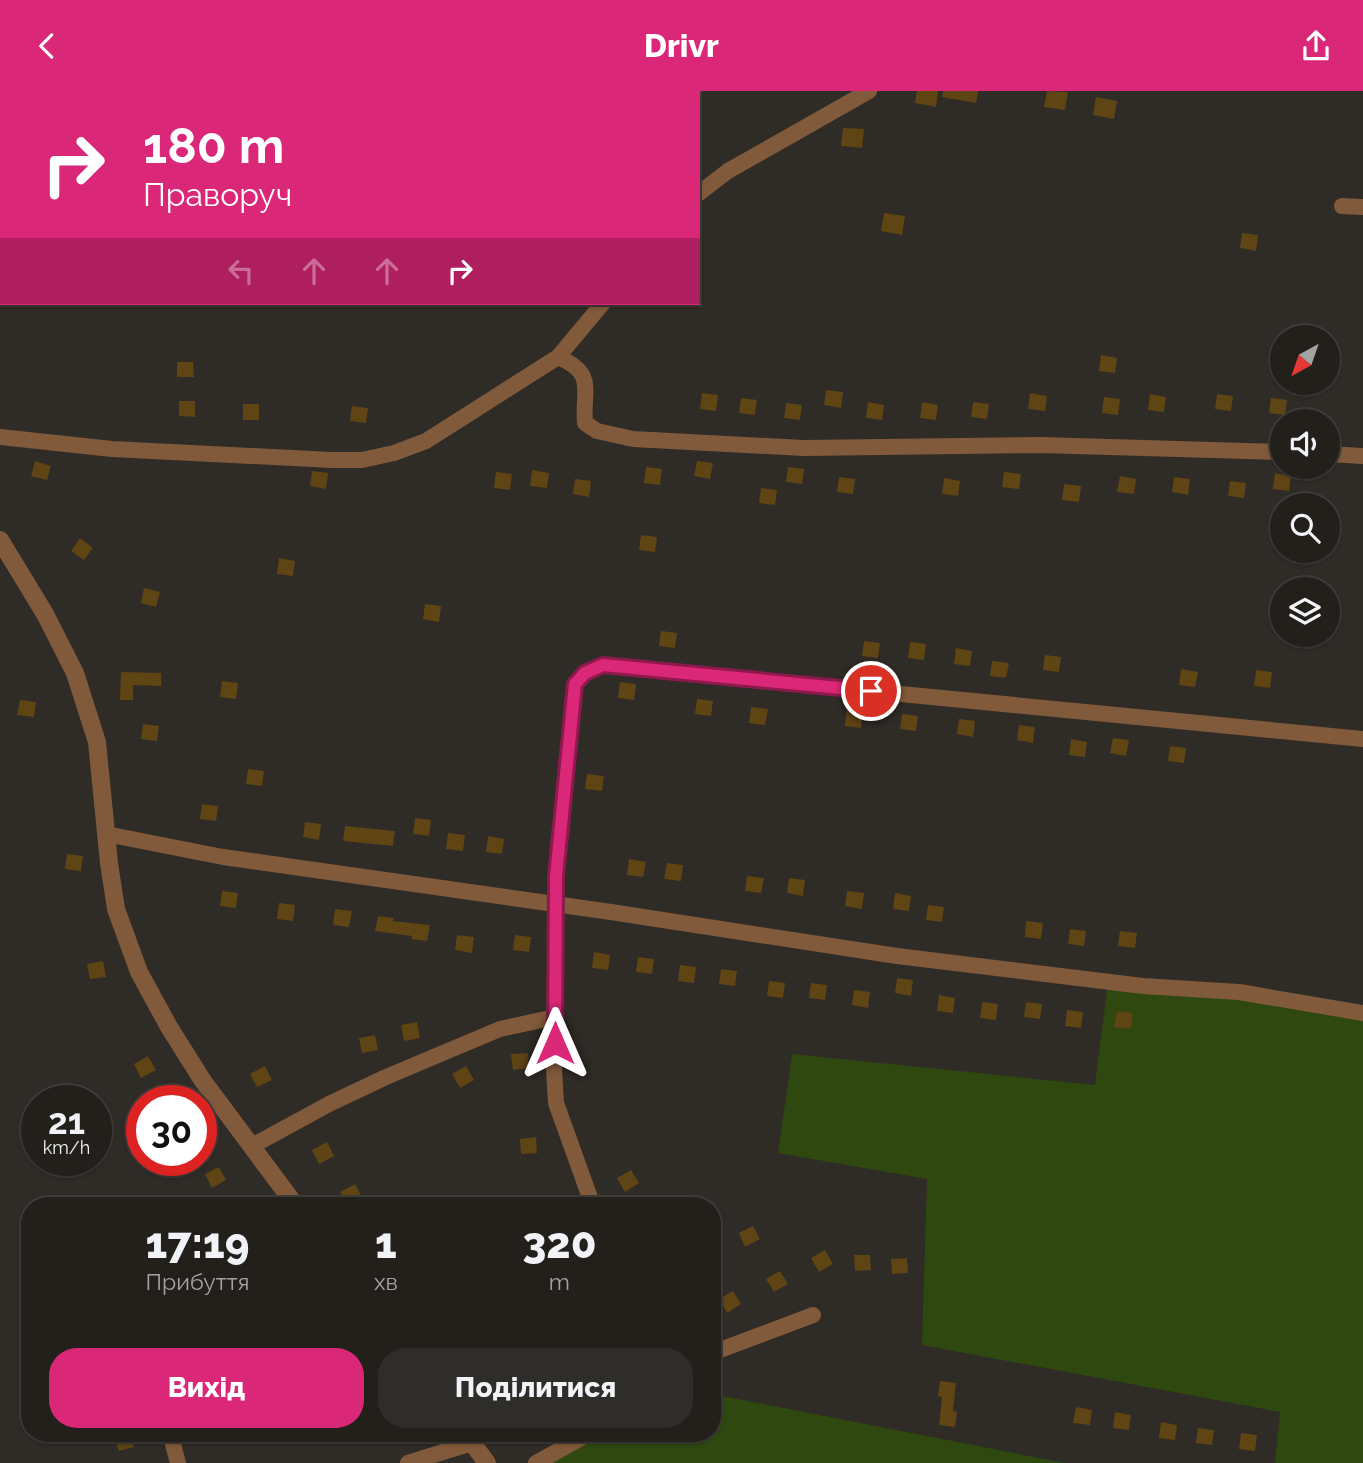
<!DOCTYPE html>
<html lang="uk">
<head>
<meta charset="utf-8">
<style>
  body { margin:0; font-family:Raleway,sans-serif; background:#2f2d29; color:#f1f3f6; height:100vh; display:flex; flex-direction:column; font-size:26px; white-space:nowrap }
  * { box-sizing:border-box; margin:0 }
  p { font-size:23px; color:#a3a3a3 }
  .icon { flex:none; width:38px; height:38px; fill:none; stroke:currentColor; stroke-width:2; stroke-linecap:round; stroke-linejoin:round }
  .map { position:relative; flex:1; overflow:hidden }
  .panel { position:absolute; left:21px; top:1106px; width:700px; height:245px; display:flex; flex-direction:column; background:#23201c; border-radius:28px; box-shadow:0 2px 5px #0004,0 0 0 2px #403e3b }
  .panel>* { flex:none }
  .banner { position:absolute; left:0px; top:0px; width:700px; height:214px; box-shadow:0 2px 5px #0004,0 0 0 2px #403e3b; background:#db2777; color:#fff; overflow:hidden }
  .needle { width:46px; rotate:220deg }
  .fabs { position:absolute; left:1270px; top:234px; display:grid; gap:14px }
  .fabs a { display:grid; place-items:center; width:70px; height:70px; border-radius:50%; background:#23201c; box-shadow:0 2px 5px #0004,0 0 0 2px #403e3b; font-size:35px }
  .speed { position:absolute; left:21px; top:994px; display:flex; gap:14px; font-size:35px; font-weight:700; text-align:center }
  .speed>* { display:grid; place-content:center; width:91px; height:91px; border-radius:50%; background:#23201c; box-shadow:0 2px 5px #0004,0 0 0 2px #403e3b; line-height:1 }
  .speed small { font-size:18px; font-weight:400 }
  .speed .limit { border:10px solid #d22; background:#fff; color:#111 }
  .pin { position:absolute; display:grid; place-items:center; width:60px; height:60px; color:#fff; margin:-30px; border:4px solid #fff; border-radius:50%; box-shadow:0 2px 7px #0007 }
  .me { position:absolute; width:77px; margin:-38px; rotate:0deg; stroke-linejoin:round; filter:drop-shadow(0 0 5px #0008) }
  .turn { display:flex; align-items:center; gap:24px; height:147px; padding:0 28px; font-size:32px }
  .turn .icon { width:91px; height:91px; stroke-width:2.5 }
  .turn b { display:block; font-size:49px; line-height:60px }
  .lanes { display:flex; align-items:center; height:66px; padding:0 28px; background:#0003; justify-content:center; gap:35px; direction:ltr }
  .lanes .off { opacity:.35 }
  .eta { display:flex; justify-content:space-evenly; align-items:center; height:119px; text-align:center }
  .eta b { font-size:42px; font-weight:800; line-height:49px }
  .action { display:flex; gap:14px; margin-top:auto; padding:14px 28px }
  .action a { flex:1; height:80px; border-radius:28px; background:#db2777; color:#fff; font-size:28px; font-weight:800; line-height:80px; text-align:center }
  .action a+a { background:#2f2d29; color:#f1f3f6 }
  header { display:flex; justify-content:space-between; align-items:center; height:91px; padding:0 28px; background:#db2777; color:#fff; font-size:32px; font-weight:800 }
  .map>svg:first-child { display:block }
  .green { fill:#2e4810 }
  .building { fill:#5f4414 }
  .lines { fill:none; stroke-linecap:round; stroke-linejoin:round }
  .minor { stroke:#815a3b; stroke-width:16 }
  .tertiary { stroke:#815a3b; stroke-width:18 }
  .route-casing { stroke:#8e194d; stroke-width:18 }
  .route { stroke:#db2777; stroke-width:12 }
</style>
</head>
<body>
<header><svg class="icon" aria-label="back" viewBox="0 0 24 24"><path d="M15 5l-7 7 7 7"/></svg>Drivr<svg class="icon" aria-label="share" viewBox="0 0 24 24"><path d="M12 15V3M7 8l5-5 5 5M5 13v7h14v-7"/></svg></header>
<div class="map">
<svg width="1363" height="1372" viewBox="0 0 1363 1372">
  <rect width="100%" height="100%" fill="#2f2b26"/>
  <g class="green">
    <polygon points="1108,891 1363,922 1363,1372 1275,1372 1280,1321 922,1254 927,1088 778,1062 792,963 1095,994"/>
    <polygon points="712,1303 1065,1372 536,1372 590,1342 712,1342"/>
  </g>
  <g class="building">
    <polygon points="917,0 938,0 936,16 915,12"/>
    <polygon points="943,0 978,0 976,12 942,6"/>
    <polygon points="1047,0 1068,1 1065,19 1044,16"/>
    <polygon points="1096,6 1117,10 1114,28 1093,24"/>
    <polygon points="843,37 864,38 862,57 841,55"/>
    <polygon points="884,122 905,125 902,144 881,140"/>
    <polygon points="1242,142 1258,144 1256,160 1240,157"/>
    <polygon points="1101,264 1117,267 1115,282 1099,280"/>
    <polygon points="177,271 193,271 194,286 177,286"/>
    <polygon points="826,299 843,301 841,317 824,314"/>
    <polygon points="702,302 718,304 716,320 700,318"/>
    <polygon points="1030,302 1047,305 1045,320 1028,318"/>
    <polygon points="1150,303 1166,306 1164,321 1148,319"/>
    <polygon points="1217,303 1233,305 1231,320 1215,318"/>
    <polygon points="1104,306 1120,308 1118,324 1102,322"/>
    <polygon points="741,307 757,309 755,324 739,322"/>
    <polygon points="1271,307 1287,309 1285,324 1269,322"/>
    <polygon points="179,310 195,310 195,326 179,325"/>
    <polygon points="868,311 884,314 882,329 866,327"/>
    <polygon points="922,311 938,314 936,329 920,327"/>
    <polygon points="973,311 989,313 987,328 971,326"/>
    <polygon points="786,312 802,314 800,329 784,327"/>
    <rect x="243" y="313" width="16" height="16"/>
    <polygon points="352,315 368,317 366,332 350,330"/>
    <polygon points="35,370 51,375 47,389 31,385"/>
    <polygon points="697,370 713,372 710,388 694,385"/>
    <polygon points="646,376 662,378 660,394 644,392"/>
    <polygon points="788,376 804,378 802,393 786,391"/>
    <polygon points="532,379 549,382 547,397 530,395"/>
    <polygon points="312,380 328,382 326,398 310,395"/>
    <polygon points="496,381 512,383 510,399 494,397"/>
    <polygon points="1004,381 1021,383 1019,398 1002,396"/>
    <polygon points="1275,382 1291,385 1289,400 1273,398"/>
    <polygon points="1120,385 1136,388 1134,403 1117,401"/>
    <polygon points="839,386 855,388 853,403 837,401"/>
    <polygon points="1174,386 1190,388 1188,404 1172,401"/>
    <polygon points="944,387 960,390 958,405 942,403"/>
    <polygon points="575,388 591,390 589,406 573,403"/>
    <polygon points="1230,390 1246,392 1244,407 1228,405"/>
    <polygon points="1064,393 1081,395 1079,411 1062,409"/>
    <polygon points="761,397 777,399 775,414 759,412"/>
    <polygon points="641,444 657,446 655,461 639,459"/>
    <polygon points="80,447 93,457 84,469 71,460"/>
    <polygon points="279,467 295,470 293,485 277,483"/>
    <polygon points="144,497 160,501 156,516 141,512"/>
    <polygon points="425,513 441,515 439,531 423,528"/>
    <polygon points="661,540 677,542 675,557 659,555"/>
    <polygon points="864,550 880,552 878,567 862,565"/>
    <polygon points="910,551 926,553 924,569 908,567"/>
    <polygon points="956,557 972,560 970,575 954,573"/>
    <polygon points="1045,564 1061,566 1059,581 1043,579"/>
    <polygon points="992,570 1009,572 1006,587 990,585"/>
    <polygon points="1181,578 1198,581 1195,596 1179,594"/>
    <polygon points="1256,579 1272,581 1270,597 1254,595"/>
    <polygon points="121,581 161,582 161,595 133,594 133,609 120,609"/>
    <polygon points="222,590 238,592 236,608 220,606"/>
    <polygon points="620,591 636,593 634,609 618,607"/>
    <polygon points="697,608 713,610 711,625 695,623"/>
    <polygon points="20,609 36,611 34,626 17,624"/>
    <polygon points="751,616 768,618 765,634 749,632"/>
    <polygon points="847,619 863,622 861,637 845,635"/>
    <polygon points="902,623 918,625 916,640 900,638"/>
    <polygon points="959,628 975,630 973,646 957,643"/>
    <polygon points="143,633 159,635 157,650 141,648"/>
    <polygon points="1019,634 1035,636 1033,652 1017,649"/>
    <polygon points="1113,647 1129,649 1126,665 1110,662"/>
    <polygon points="1071,648 1087,651 1085,666 1069,664"/>
    <polygon points="1170,655 1186,657 1184,672 1168,670"/>
    <polygon points="248,678 264,680 262,695 246,693"/>
    <polygon points="587,683 604,685 602,700 585,698"/>
    <polygon points="202,713 218,715 216,730 200,728"/>
    <polygon points="415,727 431,729 429,745 413,743"/>
    <polygon points="305,731 321,733 319,749 303,746"/>
    <polygon points="345,735 395,740 393,755 343,750"/>
    <polygon points="448,742 465,744 463,760 446,758"/>
    <polygon points="488,745 504,748 502,763 486,761"/>
    <polygon points="67,763 83,765 81,780 65,778"/>
    <polygon points="629,768 646,771 643,786 627,784"/>
    <polygon points="667,772 683,774 681,790 664,788"/>
    <polygon points="747,785 764,787 761,802 745,800"/>
    <polygon points="789,787 805,789 803,805 787,802"/>
    <polygon points="222,800 238,802 236,817 220,815"/>
    <polygon points="847,800 864,802 862,818 845,815"/>
    <polygon points="895,802 911,805 909,820 893,818"/>
    <polygon points="279,812 295,814 293,830 277,828"/>
    <polygon points="928,814 944,816 942,831 926,829"/>
    <polygon points="335,818 352,820 349,836 333,834"/>
    <polygon points="378,825 394,827 393,830 430,834 427,850 411,848 412,845 375,840"/>
    <polygon points="1026,830 1043,832 1041,848 1025,846"/>
    <polygon points="1070,838 1086,840 1084,855 1068,853"/>
    <polygon points="1120,840 1137,842 1135,857 1118,855"/>
    <polygon points="457,844 474,846 472,862 455,859"/>
    <polygon points="515,844 531,846 529,861 513,859"/>
    <polygon points="594,861 610,864 608,879 592,877"/>
    <polygon points="638,866 654,868 652,883 636,881"/>
    <polygon points="103,870 106,886 90,888 87,873"/>
    <polygon points="680,874 696,876 694,892 678,890"/>
    <polygon points="721,878 737,880 735,895 719,893"/>
    <polygon points="897,887 913,889 911,905 895,902"/>
    <polygon points="769,890 785,892 783,907 767,905"/>
    <polygon points="811,892 827,894 825,909 809,907"/>
    <polygon points="854,899 870,901 868,917 852,914"/>
    <polygon points="939,904 955,907 953,922 937,920"/>
    <polygon points="982,911 998,913 996,929 980,927"/>
    <polygon points="1026,911 1042,913 1040,928 1024,926"/>
    <polygon points="1067,919 1083,921 1081,937 1065,935"/>
    <polygon points="1117,920 1133,922 1131,938 1114,936"/>
    <polygon points="417,931 420,947 404,950 401,934"/>
    <polygon points="375,944 378,959 362,962 359,947"/>
    <polygon points="528,962 529,977 513,979 511,963"/>
    <polygon points="148,965 156,979 141,987 134,973"/>
    <polygon points="265,975 272,989 257,996 250,983"/>
    <polygon points="466,975 474,989 460,997 452,983"/>
    <polygon points="536,1046 537,1062 521,1063 520,1048"/>
    <polygon points="327,1051 334,1065 319,1073 312,1059"/>
    <polygon points="219,1076 226,1089 212,1097 205,1083"/>
    <polygon points="631,1079 639,1092 625,1101 617,1087"/>
    <polygon points="355,1093 362,1107 347,1114 340,1101"/>
    <polygon points="753,1135 760,1148 745,1156 739,1142"/>
    <polygon points="825,1159 833,1173 819,1181 811,1167"/>
    <polygon points="854,1164 870,1164 871,1179 855,1180"/>
    <polygon points="907,1167 908,1182 892,1183 891,1168"/>
    <polygon points="780,1180 788,1193 774,1201 766,1188"/>
    <polygon points="733,1200 741,1213 727,1222 719,1208"/>
    <polygon points="940,1290 956,1292 953,1320 957,1321 955,1336 939,1334 942,1306 938,1305"/>
    <polygon points="1076,1316 1092,1319 1090,1334 1073,1332"/>
    <polygon points="1115,1321 1131,1324 1129,1339 1113,1337"/>
    <polygon points="1161,1331 1177,1334 1175,1349 1159,1347"/>
    <polygon points="1198,1337 1214,1339 1212,1354 1196,1352"/>
    <polygon points="122,1342 130,1342 134,1356 119,1360 114,1345"/>
    <polygon points="1241,1342 1257,1344 1255,1360 1239,1358"/>
  </g>
  <g class="lines">
    <g class="minor">
      <polyline points="698,103 728,80 869,0"/>
      <polyline points="1342,115 1363,116"/>
      <path d="M558 266C597 283 582 298 585 332L597 340 633 348 804 357 1041 354 1283 361"/>
      <polyline points="0,346 112,358 332,369 362,369 394,362 426,350 558,266 603,212"/>
      <polyline points="1328,363 1363,365"/>
      <polyline points="106,743 223,766 611,821 897,865 1143,895 1239,901 1363,922"/>
      <polyline points="252,1055 329,1013 386,986 500,938 555,926"/>
      <polyline points="593,1115 556,1012 554,978 556,785 575,593 585,582 603,574 1363,648"/>
      <polyline points="712,1262 813,1224"/>
      <polyline points="170,1342 178,1372"/>
      <polyline points="408,1372 472,1352"/>
      <polyline points="536,1372 590,1342"/>
    </g>
    <g class="tertiary">
      <polyline points="0,449 45,523 75,582 97,651 109,772 116,818 139,881 169,936 203,990 296,1115"/>
      <polyline points="465,1342 487,1372"/>
    </g>
  </g>
  <g class="lines">
    <defs>
      <polyline id="route" points="555,952 556,785 575,593 585,582 603,574 871,600"/>
    </defs>
    <use href="#route" class="route-casing"/>
    <use href="#route" class="route"/>
  </g>
</svg>
<div class="fabs">
<a><svg class="needle" viewBox="-14 -14 28 28"><path d="M0-13l5 13h-10z" fill="#e53935"/><path d="M0 13l5-13h-10z" fill="#a3a3a3"/></svg></a>
<a><svg class="icon" aria-label="sound" viewBox="0 0 24 24"><path d="M4 9h4l5-4v14l-5-4H4zM17 9q2 3 0 6"/></svg></a>
<a><svg class="icon" aria-label="search" viewBox="0 0 24 24"><circle cx="10" cy="10" r="6"/><path d="M15 15l6 6"/></svg></a>
<a><svg class="icon" aria-label="layers" viewBox="0 0 24 24"><path d="M12 4l9 5-9 5-9-5zM3 14l9 5 9-5"/></svg></a>
</div>
<div class="speed"><div>21<small>km/h</small></div><div class="limit">30</div></div>
<div class="pin" style="left:871px;top:600px;background:#d93025"><svg class="icon" aria-label="arrive" viewBox="0 0 24 24"><path d="M6 21V4h12l-3 4 3 4H6"/></svg></div>
<svg class="me" style="left:555px;top:952px" viewBox="-20 -20 40 40"><path d="M0-17L14 15 0 8-14 15z" fill="#db2777" stroke="#fff" stroke-width="4"/></svg>
<div class="banner">
<div class="turn"><svg class="icon" aria-label="right" viewBox="0 0 24 24"><path d="M7 20v-9h11M14 6l5 5-5 5"/></svg><div><b>180 m</b>Праворуч</div></div>
<div class="lanes"><svg class="icon off" aria-label="left" viewBox="0 0 24 24"><path d="M17 20v-9H6M10 6l-5 5 5 5"/></svg><svg class="icon off" aria-label="ahead" viewBox="0 0 24 24"><path d="M12 20V5M6 11l6-6 6 6"/></svg><svg class="icon off" aria-label="ahead" viewBox="0 0 24 24"><path d="M12 20V5M6 11l6-6 6 6"/></svg><svg class="icon" aria-label="right" viewBox="0 0 24 24"><path d="M7 20v-9h11M14 6l5 5-5 5"/></svg></div>
</div>
<section class="panel">
<div class="eta">
<div><b>17:19</b><p>Прибуття</p></div>
<div><b>1</b><p>хв</p></div>
<div><b>320</b><p>m</p></div>
</div>
<div class="action"><a>Вихід</a><a>Поділитися</a></div>
</section>
</div>
</body>
</html>
